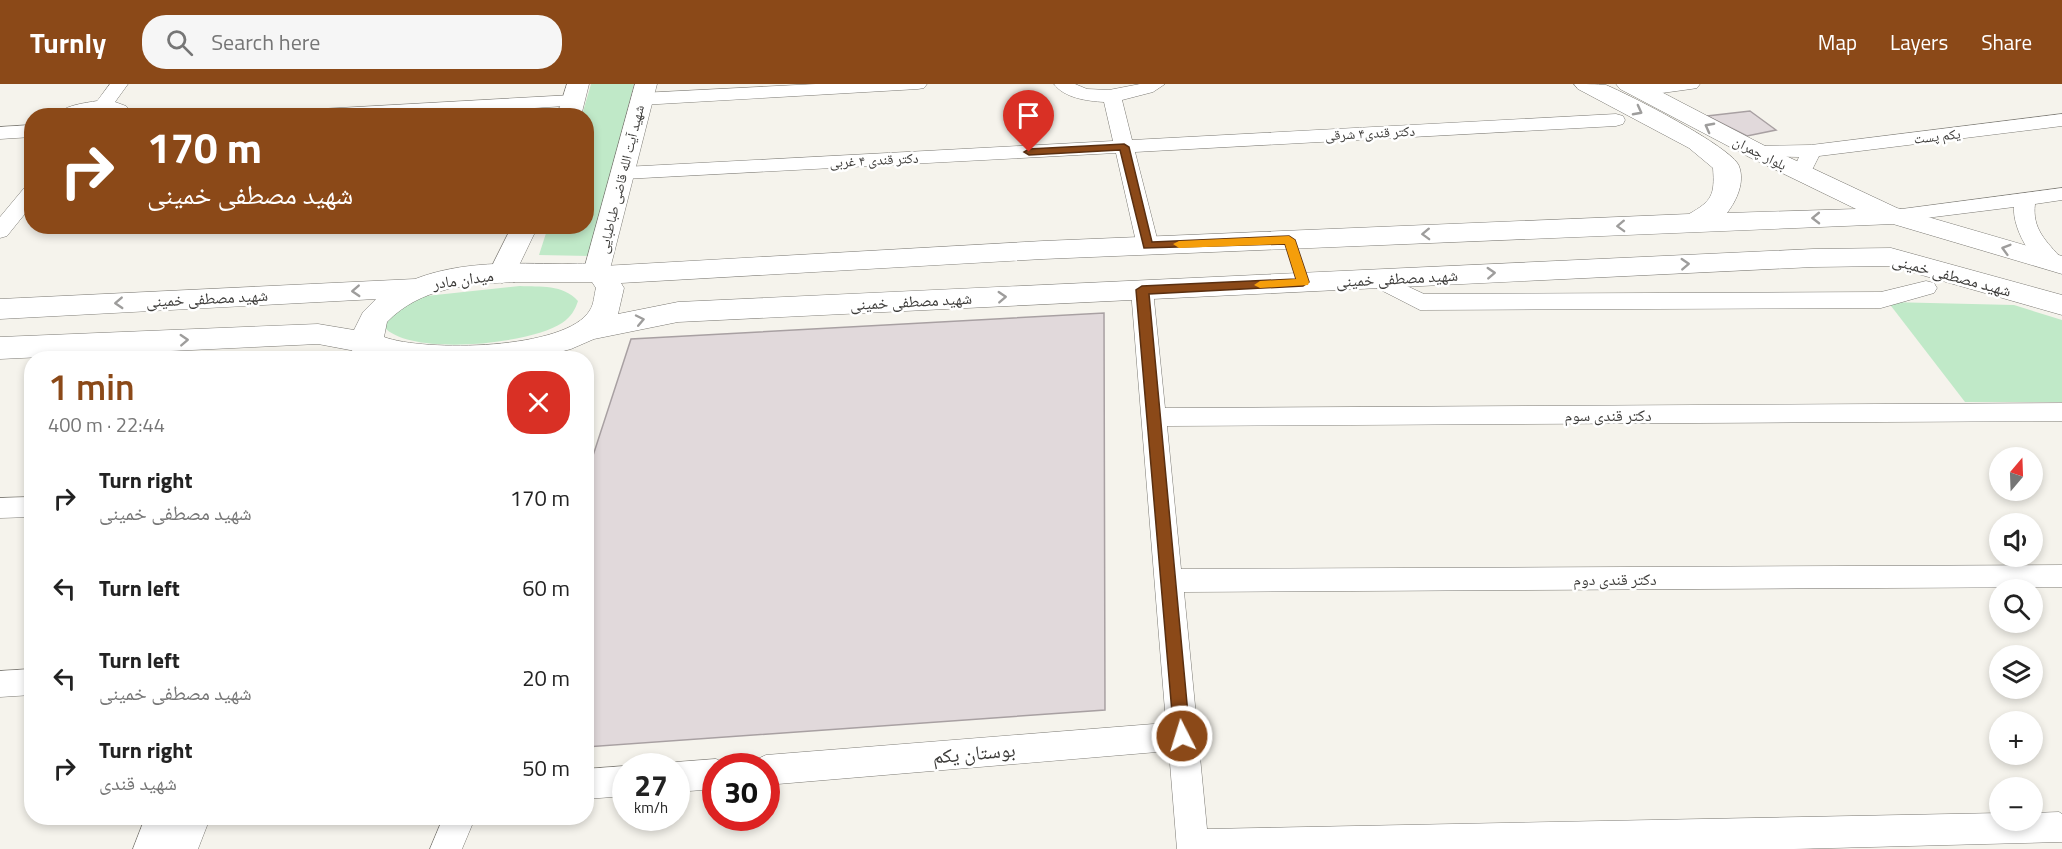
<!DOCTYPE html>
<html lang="en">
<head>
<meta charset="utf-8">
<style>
  body { margin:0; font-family:"Titillium Web","Noto Naskh Arabic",sans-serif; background:#f6f6f6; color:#222; height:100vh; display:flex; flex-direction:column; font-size:22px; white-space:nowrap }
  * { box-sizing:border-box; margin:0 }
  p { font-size:20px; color:#767676 }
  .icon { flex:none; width:33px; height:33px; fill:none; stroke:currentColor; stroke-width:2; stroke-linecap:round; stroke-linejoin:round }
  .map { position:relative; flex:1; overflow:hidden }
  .side { position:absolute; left:24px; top:267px; width:570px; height:474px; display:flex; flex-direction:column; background:#fff; border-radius:24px; box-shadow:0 3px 9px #0003 }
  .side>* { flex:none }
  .top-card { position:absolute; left:24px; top:24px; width:570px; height:126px; border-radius:24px; box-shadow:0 3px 9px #0003; background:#8b4918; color:#fff; overflow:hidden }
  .needle { width:39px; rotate:19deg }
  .controls { position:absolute; left:1989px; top:363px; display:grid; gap:12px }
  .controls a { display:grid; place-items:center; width:54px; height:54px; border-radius:50%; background:#fff; box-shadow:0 3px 9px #0003; font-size:30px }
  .speed { position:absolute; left:612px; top:669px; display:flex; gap:12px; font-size:30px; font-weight:700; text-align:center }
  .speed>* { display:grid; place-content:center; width:78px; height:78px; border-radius:50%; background:#fff; box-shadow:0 3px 9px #0003; line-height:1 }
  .speed small { font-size:15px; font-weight:400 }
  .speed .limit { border:9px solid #d22; background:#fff; color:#111 }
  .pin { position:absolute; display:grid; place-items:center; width:51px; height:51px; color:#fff; margin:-62px -26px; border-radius:50% 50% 50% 0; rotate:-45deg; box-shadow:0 0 6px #0007 }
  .pin .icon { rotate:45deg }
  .me { position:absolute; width:66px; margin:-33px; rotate:355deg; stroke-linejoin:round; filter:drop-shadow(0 0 4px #0008) }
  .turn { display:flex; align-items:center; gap:21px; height:126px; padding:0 24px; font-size:27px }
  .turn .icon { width:78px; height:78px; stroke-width:2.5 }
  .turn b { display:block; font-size:42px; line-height:51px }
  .round { display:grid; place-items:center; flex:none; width:63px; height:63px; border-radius:24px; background:#f6f6f6 }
  .headline { display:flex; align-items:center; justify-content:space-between; height:102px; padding:0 24px }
  h1 { font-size:36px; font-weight:600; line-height:45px; color:#8b4918 }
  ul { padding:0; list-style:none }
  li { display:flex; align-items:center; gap:18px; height:90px; padding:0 24px }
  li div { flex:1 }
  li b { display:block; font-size:22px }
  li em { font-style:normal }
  header { display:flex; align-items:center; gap:36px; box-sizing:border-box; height:84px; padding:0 30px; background:#8b4918; color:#fff }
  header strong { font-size:28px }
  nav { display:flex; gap:33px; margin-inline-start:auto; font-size:21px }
  .search { width:420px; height:54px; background:#f6f6f6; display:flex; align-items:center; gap:15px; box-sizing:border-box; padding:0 21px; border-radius:24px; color:#767676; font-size:22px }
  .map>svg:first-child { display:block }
  .green { fill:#c0e9c8 }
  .building { fill:#e1d9db; stroke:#a8a0a2; stroke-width:1.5 }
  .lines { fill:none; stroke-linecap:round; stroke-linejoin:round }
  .minor-casing { stroke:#7b7973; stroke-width:1 }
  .tertiary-casing { stroke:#7b7973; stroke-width:1 }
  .secondary-casing { stroke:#7b7973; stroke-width:1 }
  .minor { fill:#fff; fill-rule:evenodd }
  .tertiary { fill:#fff; fill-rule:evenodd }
  .secondary { fill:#fff; fill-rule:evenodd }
  .oneway { stroke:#9e9d9c }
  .route { fill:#8b4918; stroke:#5a2f10; stroke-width:1.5 }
  .slow { fill:#f59e0b }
  .labels { text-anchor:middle; stroke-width:5; stroke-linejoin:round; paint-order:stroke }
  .far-street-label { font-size:14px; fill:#3c3b39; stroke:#fff }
  .street-label { font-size:16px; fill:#3c3b39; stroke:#fff }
  .near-street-label { font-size:20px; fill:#3c3b39; stroke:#fff }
</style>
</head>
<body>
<header>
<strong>Turnly</strong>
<div class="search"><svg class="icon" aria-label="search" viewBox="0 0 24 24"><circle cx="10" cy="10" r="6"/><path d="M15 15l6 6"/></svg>Search here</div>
<nav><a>Map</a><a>Layers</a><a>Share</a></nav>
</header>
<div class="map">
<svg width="2062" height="765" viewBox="0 0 2062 765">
  <rect width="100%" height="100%" fill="#f5f3ec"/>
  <g class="green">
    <polygon points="591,0 634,0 590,172 539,171 548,143 586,142 586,32 582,31"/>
    <path d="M520 202C540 203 563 200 578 217 575 226 571 233 562 239 531 260 411 273 384 243L389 229 417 213Z"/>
    <polygon points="1888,218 2014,221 2062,236 2062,318 1965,318"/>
  </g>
  <g class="building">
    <polygon points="1750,27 1776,46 1747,52 1707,32"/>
    <polygon points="1104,229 1105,626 586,663 586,393 631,255"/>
  </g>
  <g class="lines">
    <defs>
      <g id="minor">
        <path d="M110 0H128L115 18 126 22 134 32H114L105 27 82 32H55C64 21 85 19 97 17Z"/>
        <polygon points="816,0 927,0 924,4 918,5 641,21 634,19 632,15 634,11 641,9"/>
        <path d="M1054 0H1075L1087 5 1109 6 1140 0H1165L1153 8 1122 16 1132 56 1616 30 1623 32 1625 36 1623 40 1616 42 1135 68 1159 162 1156 167 1148 169 1140 167 1137 162 1116 69 624 95 617 93 614 89 617 85 624 83 1113 57 1104 18C1087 17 1064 14 1054 0Z"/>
        <polygon points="1644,0 1700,0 1697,4 1691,5 1640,12 1634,10 1631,6 1634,2"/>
        <polygon points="573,11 580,13 582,17 580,21 413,32 294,32 296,28 303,26"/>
        <polygon points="2062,30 2062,42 1819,72 1812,86 1798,86 1795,82 1799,73 1751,72 1748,68 1751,64 1758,62 1811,61"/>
        <polygon points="32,41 32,53 0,55 0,43"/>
        <polygon points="32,101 32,121 7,152 0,154 0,133 25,103"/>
        <path d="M2062 104V116L2035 120C2032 145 2046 157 2062 175V184C2036 191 2012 145 2014 123L1894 138 1887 137 1884 132 1887 127 1894 126Z"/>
        <polygon points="1377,188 1424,210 1881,208 1926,197 1934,199 1937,204 1934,209 1881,224 1420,226 1369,200 1366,195 1369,190"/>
        <polygon points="1142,199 1150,201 1153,206 1165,324 2062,319 2062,337 1167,342 1181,485 2062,481 2062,503 1184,508 1207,745 2000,729 2000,736 2032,736 2032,729 2059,728 2062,730 2062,758 1794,765 1177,765 1169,667 766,701 766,682 752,682 755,676 766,671 1166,639 1131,206 1134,201"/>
        <polygon points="32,413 32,433 0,434 0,414"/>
        <polygon points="32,585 32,611 0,613 0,587"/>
        <polygon points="716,675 727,680 728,682 716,682 716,705 676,708 676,682 665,682 676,678"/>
        <polygon points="626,682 626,712 586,715 586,685"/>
        <polygon points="443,734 475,734 462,765 430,765"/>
      </g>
      <g id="tertiary">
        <polygon points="567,0 589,0 581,32 557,32"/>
        <polygon points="635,0 657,0 609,189 606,195 596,198 586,195 583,189"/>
        <polygon points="512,142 538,142 512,196 502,199 492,196 488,190"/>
        <polygon points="370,249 380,252 384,259 376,274 348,274 360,252"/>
        <polygon points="145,734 210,734 198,765 133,765"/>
      </g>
      <path id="secondary" d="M1574 0C1584 0 1597 0 1606 1 1628 10 1732 63 1739 82 1745 98 1737 116 1727 129L1856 125 1749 73 1620 5 1616 0H1646L1767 63 1897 124 2062 172V190L1893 140 1043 175 621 199 624 204 618 230 678 218 1813 165 1891 164 2062 211V231L1890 182 1813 183 678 238 594 255 571 265 537 274H382L366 269 318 260 0 275V253L318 240 354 246 363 228 376 215 0 235V215L415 195C461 177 514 179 562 180 575 180 590 178 603 182L1043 157 1689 130C1712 117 1715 111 1713 84L1689 64 1578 5ZM514 198H592L596 204C594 211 594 220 590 226 567 266 424 268 384 253L387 238C421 203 468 200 514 198Z"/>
    </defs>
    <use href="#minor" class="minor-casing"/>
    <use href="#tertiary" class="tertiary-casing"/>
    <use href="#secondary" class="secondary-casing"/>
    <use href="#minor" class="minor"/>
    <use href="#tertiary" class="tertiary"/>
    <use href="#secondary" class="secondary"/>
  </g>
  <defs><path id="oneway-chevron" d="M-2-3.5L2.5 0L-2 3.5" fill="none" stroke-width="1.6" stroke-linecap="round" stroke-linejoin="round" transform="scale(1.5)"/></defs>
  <g class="oneway">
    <use href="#oneway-chevron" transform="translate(1638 27) rotate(28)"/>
    <use href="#oneway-chevron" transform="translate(1709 43) rotate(-152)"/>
    <use href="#oneway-chevron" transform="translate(1816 134) rotate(179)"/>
    <use href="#oneway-chevron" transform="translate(1621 142) rotate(178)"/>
    <use href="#oneway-chevron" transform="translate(1426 150) rotate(178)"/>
    <use href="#oneway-chevron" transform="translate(2006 165) rotate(-164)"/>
    <use href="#oneway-chevron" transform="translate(1685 180) rotate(-3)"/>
    <use href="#oneway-chevron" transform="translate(1491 189) rotate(-3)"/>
    <use href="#oneway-chevron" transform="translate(356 207) rotate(177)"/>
    <use href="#oneway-chevron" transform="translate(1002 213) rotate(-3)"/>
    <use href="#oneway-chevron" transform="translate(119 219) rotate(177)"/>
    <use href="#oneway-chevron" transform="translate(640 236) rotate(-12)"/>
    <use href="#oneway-chevron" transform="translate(184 256) rotate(-3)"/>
  </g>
  <polygon class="route" points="1124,60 1129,63 1152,158 1289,152 1295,156 1309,198 1303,202 1149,210 1190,652 1188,657 1182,659 1177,657 1174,652 1136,206 1142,202 1296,195 1285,160 1144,164 1120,66 1029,71 1024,68 1029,65"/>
  <polygon class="slow" points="1289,152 1295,156 1309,198 1308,201 1260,204 1254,201 1260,197 1296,195 1285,160 1179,164 1173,160 1179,157"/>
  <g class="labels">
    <g class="far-street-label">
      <text transform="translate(1370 49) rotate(-3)" y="5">دکتر قندی۴ شرقی</text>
      <text transform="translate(1937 52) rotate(-7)" y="5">یکم پست</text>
      <text transform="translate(1760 69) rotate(27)" y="5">بلوار چمران</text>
      <text transform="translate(874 76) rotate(-3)" y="5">دکتر قندی ۴ غربی</text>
      <text transform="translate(621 95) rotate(-76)" y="5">شهید آیت الله قاضی طباطبایی</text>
    </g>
    <g class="street-label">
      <text transform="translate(1952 191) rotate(15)" y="6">شهید مصطفی خمینی</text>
      <text transform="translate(1397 194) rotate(-3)" y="6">شهید مصطفی خمینی</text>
      <text transform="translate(463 195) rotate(-8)" y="6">میدان مادر</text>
      <text transform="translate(207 214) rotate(-3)" y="6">شهید مصطفی خمینی</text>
      <text transform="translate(911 217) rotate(-3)" y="6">شهید مصطفی خمینی</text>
      <text x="1608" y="337">دکتر قندی سوم</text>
      <text x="1615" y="501">دکتر قندی دوم</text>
    </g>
    <g class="near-street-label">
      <text transform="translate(974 669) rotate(-5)" y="7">بوستان یکم</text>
    </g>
  </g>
</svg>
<div class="controls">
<a><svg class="needle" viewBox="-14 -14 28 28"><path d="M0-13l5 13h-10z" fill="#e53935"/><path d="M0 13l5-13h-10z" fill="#767676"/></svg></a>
<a><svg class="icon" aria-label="sound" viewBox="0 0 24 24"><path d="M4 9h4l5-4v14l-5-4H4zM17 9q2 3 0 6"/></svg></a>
<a><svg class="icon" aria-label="search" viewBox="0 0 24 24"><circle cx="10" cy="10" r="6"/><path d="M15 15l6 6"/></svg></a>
<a><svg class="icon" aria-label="layers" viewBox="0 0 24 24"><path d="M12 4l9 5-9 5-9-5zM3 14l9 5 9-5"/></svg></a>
<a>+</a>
<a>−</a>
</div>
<div class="speed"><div>27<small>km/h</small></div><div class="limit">30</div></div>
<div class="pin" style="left:1029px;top:68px;background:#d93025"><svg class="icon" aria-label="arrive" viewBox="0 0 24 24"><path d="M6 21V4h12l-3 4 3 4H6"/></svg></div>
<svg class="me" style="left:1182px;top:652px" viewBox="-20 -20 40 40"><circle r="17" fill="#8b4918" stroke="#fff" stroke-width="3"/><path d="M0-11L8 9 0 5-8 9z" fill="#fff"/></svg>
<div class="top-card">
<div class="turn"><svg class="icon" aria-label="right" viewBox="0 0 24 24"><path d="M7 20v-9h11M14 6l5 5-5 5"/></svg><div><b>170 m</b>شهید مصطفی خمینی</div></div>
</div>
<section class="side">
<div class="headline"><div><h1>1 min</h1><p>400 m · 22:44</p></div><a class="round" style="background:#d93025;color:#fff"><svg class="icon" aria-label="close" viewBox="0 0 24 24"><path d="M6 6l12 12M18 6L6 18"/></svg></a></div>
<ul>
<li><svg class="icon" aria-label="right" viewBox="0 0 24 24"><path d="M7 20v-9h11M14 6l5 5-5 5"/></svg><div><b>Turn right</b><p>شهید مصطفی خمینی</p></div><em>170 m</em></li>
<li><svg class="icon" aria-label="left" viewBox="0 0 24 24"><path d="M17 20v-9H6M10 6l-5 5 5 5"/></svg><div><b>Turn left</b></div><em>60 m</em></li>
<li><svg class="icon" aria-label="left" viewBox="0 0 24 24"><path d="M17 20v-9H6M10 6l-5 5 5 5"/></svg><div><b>Turn left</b><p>شهید مصطفی خمینی</p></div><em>20 m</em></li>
<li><svg class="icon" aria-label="right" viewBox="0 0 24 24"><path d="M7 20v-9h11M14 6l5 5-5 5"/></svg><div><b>Turn right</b><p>شهید قندی</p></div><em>50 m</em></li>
</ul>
</section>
</div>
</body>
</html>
